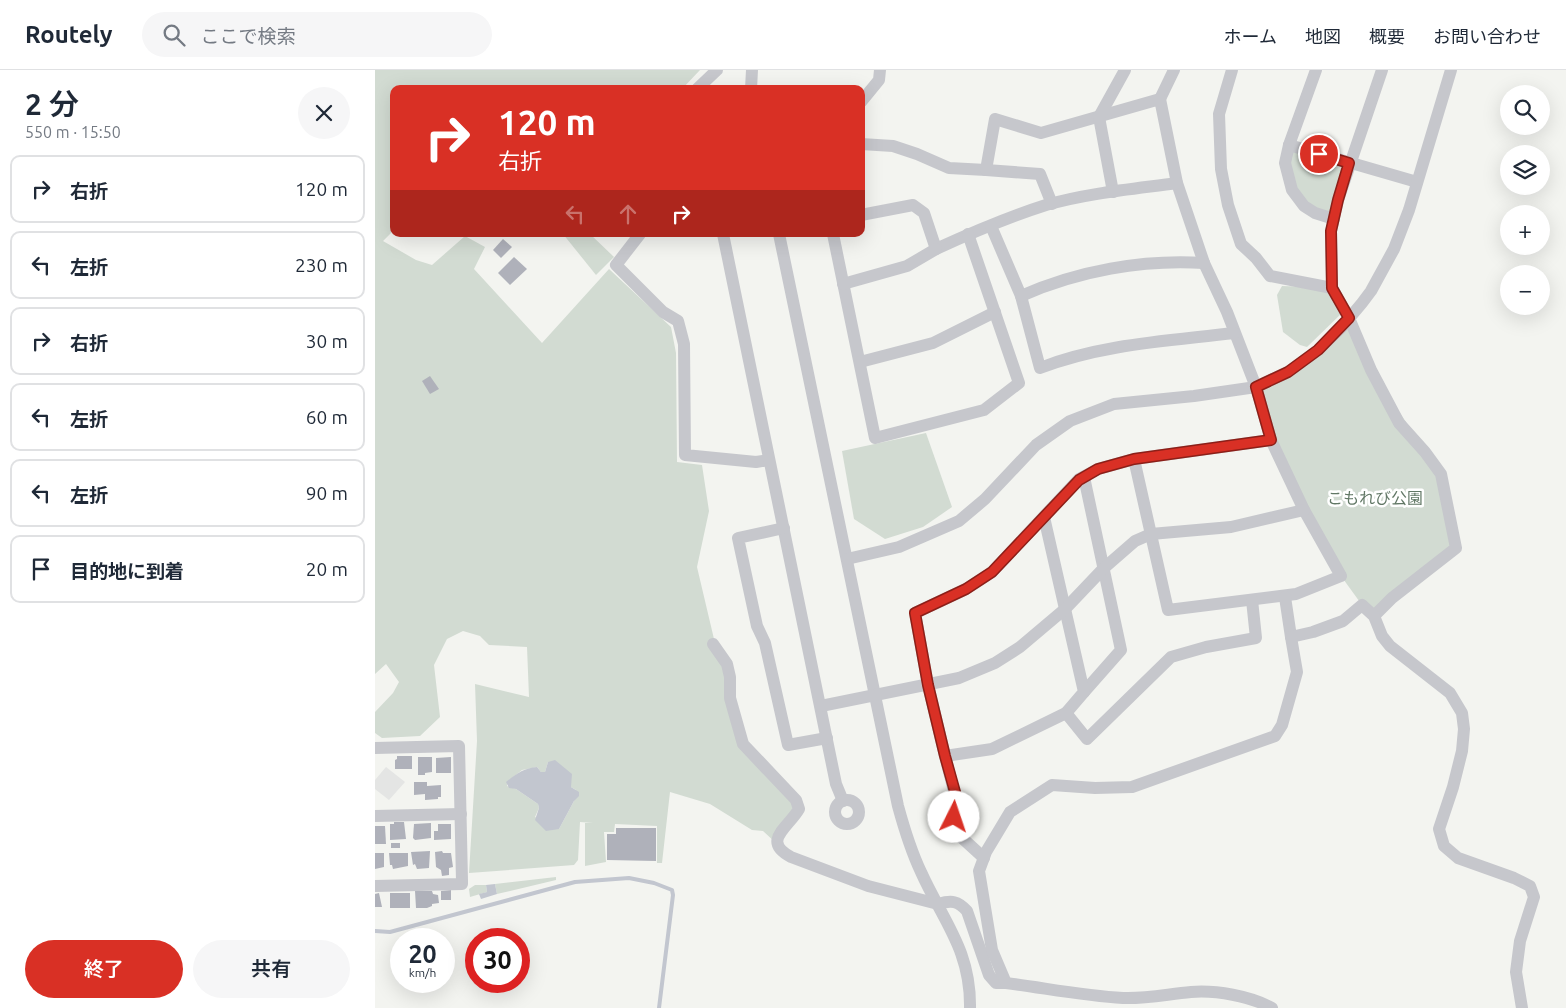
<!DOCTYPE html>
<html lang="ja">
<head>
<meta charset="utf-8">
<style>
  body { margin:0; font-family:Ubuntu,"Noto Sans JP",sans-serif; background:#f6f6f7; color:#1f2937; height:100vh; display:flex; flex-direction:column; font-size:19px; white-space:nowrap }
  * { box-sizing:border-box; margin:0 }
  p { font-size:16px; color:#747a83 }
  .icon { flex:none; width:28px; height:28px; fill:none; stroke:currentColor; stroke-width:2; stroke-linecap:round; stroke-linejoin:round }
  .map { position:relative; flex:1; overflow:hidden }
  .details { display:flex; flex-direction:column; background:#fff; width:375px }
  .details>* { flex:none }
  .hud { position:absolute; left:15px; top:15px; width:475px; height:152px; border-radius:10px; box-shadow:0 5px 20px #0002; background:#d93025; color:#fff; overflow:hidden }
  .fabs { position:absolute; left:1125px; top:15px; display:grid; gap:10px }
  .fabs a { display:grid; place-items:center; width:50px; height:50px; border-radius:50%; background:#fff; box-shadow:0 5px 20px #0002; font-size:25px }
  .speed { position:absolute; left:15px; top:858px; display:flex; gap:10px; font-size:25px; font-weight:700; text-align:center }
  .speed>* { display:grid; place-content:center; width:65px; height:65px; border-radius:50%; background:#fff; box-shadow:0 5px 20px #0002; line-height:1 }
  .speed small { font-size:12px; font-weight:400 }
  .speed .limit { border:8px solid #d22; background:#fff; color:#111 }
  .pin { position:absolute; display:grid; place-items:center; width:42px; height:42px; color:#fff; margin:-21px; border:2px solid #fff; border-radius:50%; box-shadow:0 1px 5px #0007 }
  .me { position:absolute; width:55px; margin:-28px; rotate:4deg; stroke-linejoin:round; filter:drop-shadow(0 0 4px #0008) }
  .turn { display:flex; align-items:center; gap:18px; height:105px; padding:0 25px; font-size:22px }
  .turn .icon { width:65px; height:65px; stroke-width:2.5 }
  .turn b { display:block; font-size:35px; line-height:42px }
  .lanes { display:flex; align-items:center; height:48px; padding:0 25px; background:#0003; justify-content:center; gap:25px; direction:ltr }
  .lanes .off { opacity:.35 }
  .round { display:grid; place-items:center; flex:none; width:52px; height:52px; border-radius:26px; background:#f6f6f7 }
  .summary { display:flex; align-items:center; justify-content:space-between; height:85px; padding:0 25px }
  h1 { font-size:30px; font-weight:600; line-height:38px }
  .button { display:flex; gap:10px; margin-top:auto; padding:10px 25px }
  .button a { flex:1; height:58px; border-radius:30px; background:#d93025; color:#fff; font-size:20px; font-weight:600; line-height:58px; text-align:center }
  .button a+a { background:#f6f6f7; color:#1f2937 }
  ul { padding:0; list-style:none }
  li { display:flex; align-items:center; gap:15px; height:68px; margin:0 10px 8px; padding:0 15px; border:2px solid #e0e1e3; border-radius:10px }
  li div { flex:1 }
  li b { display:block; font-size:19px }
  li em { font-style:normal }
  header { display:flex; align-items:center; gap:30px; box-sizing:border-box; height:70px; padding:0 25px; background:#fff; border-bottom:1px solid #e0e1e3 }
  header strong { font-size:24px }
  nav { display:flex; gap:28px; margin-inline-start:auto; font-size:18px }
  .search { width:350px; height:45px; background:#f6f6f7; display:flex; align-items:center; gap:12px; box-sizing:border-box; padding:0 18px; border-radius:28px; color:#747a83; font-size:19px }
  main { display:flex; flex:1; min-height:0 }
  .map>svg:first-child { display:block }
  .built { fill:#e4e5e4 }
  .green { fill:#d2dbd2; fill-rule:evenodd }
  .water { fill:#c2c6cf }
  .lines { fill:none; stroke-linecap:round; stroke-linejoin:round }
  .stream { stroke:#c2c6cf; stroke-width:4 }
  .building { fill:#afb1ba }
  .minor { stroke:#c6c7cc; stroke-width:12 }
  .route-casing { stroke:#8d1f18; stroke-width:12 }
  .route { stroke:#d93025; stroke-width:9 }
  .labels { text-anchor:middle; stroke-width:5; stroke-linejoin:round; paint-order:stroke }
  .park-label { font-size:16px; fill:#627866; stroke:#fff }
</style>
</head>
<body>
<header>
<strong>Routely</strong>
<div class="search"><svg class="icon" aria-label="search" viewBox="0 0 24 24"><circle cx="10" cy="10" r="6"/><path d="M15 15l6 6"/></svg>ここで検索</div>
<nav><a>ホーム</a><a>地図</a><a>概要</a><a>お問い合わせ</a></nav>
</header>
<main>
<section class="details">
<div class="summary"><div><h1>2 分</h1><p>550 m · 15:50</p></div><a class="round"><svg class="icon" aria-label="close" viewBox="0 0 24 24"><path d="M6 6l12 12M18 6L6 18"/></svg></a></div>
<ul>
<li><svg class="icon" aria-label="right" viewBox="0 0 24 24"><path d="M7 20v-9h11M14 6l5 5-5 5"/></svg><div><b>右折</b></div><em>120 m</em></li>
<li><svg class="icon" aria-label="left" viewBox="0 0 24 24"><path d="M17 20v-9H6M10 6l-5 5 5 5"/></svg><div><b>左折</b></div><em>230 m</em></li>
<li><svg class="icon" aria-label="right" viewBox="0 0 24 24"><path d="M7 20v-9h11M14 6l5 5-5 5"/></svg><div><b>右折</b></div><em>30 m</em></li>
<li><svg class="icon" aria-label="left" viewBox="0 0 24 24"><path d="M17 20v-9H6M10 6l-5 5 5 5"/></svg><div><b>左折</b></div><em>60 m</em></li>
<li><svg class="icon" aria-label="left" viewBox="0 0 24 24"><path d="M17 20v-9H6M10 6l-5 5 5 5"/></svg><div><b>左折</b></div><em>90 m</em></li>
<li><svg class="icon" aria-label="arrive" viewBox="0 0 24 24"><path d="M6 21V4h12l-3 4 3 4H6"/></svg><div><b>目的地に到着</b></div><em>20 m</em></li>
</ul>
<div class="button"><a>終了</a><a>共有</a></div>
</section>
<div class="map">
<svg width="1191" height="938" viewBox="0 0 1191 938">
  <rect width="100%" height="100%" fill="#f3f4f0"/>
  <polygon class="built" points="11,697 30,712 14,730 0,719 0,710"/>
  <g class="green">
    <path d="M0 0H325L307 19H19V160L8 171 41 190 57 195 90 166 110 177 99 199 167 273 234 199 296 257 301 283 302 392 327 395 334 441 322 497 339 569 348 591 366 674 420 734 401 773 388 761 377 760 335 734 295 722 287 793H282V756L240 754 239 762H229L231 792 210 796V753H218L205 752 203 790 199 795 94 803 102 671 100 614 154 627 152 577 114 575 105 566 88 561 72 569 59 595 65 647 45 666 7 668 0 663V642L18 623 24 612 11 594 0 604ZM173 692 196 717 201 720 199 731 184 759 160 747 164 738 163 734 141 719 132 716V712L147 700 162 697 166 702H170Z"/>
    <polygon points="914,75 974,93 959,149 940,143 917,120"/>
    <polygon points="188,164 215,164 239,187 221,205"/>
    <polygon points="907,216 936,217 955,221 969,241 932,277 925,275 908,262 902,225"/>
    <polygon points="974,248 996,300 1066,404 1081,478 999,546 987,535 966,506 929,440 881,317 913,302"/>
    <polygon points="551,363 577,437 548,457 510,469 479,449 467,381"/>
    <polygon points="181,807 181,810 122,824 120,814"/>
    <polygon points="100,815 111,815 112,822 95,827 94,819"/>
  </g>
  <g class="water">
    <path d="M180 690 197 704 196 717 204 722V726L199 731 184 759 171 761 160 750 164 738 163 734 141 719 134 718 131 712C141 704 149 698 162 697L166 702H170L173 692Z"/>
    <polygon points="120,814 122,824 106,829 104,824 112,822 111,815"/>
  </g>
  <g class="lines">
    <polyline class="stream" points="0,861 15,862 200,812 254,808 279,813 297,820 298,825 284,938"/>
  </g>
  <g class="building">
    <polygon points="128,169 137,177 126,188 118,180"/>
    <polygon points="139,187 152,199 135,215 123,203"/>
    <polygon points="55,306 64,319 55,324 47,311"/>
    <polygon points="22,686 37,686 37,699 20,699 20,690 22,689"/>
    <polygon points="43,687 57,687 57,702 50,703 50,705 43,705"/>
    <polygon points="76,687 76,703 61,703 61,688"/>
    <polygon points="39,712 52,712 52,716 66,715 66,727 63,727 63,729 50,730 50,724 39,725"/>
    <polygon points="19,752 29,752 31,769 15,770 15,754 19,754"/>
    <polygon points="56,753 56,768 40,770 38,768 39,754"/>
    <polygon points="63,754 76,754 76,769 59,770 59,761 63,761"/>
    <polygon points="0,756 10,756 11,774 0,774"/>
    <polygon points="241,758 281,758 281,791 232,790 232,764 241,764"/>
    <rect x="16" y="773" width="9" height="5"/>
    <polygon points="55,781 54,798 42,799 40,794 38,795 36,782"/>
    <polygon points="67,781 68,783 76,783 78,797 74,798 74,805 67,806 66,800 61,797 60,782"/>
    <polygon points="0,783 9,783 9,797 0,799"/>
    <polygon points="14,783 33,783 33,796 18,799 17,795 15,795"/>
    <polygon points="76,820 76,830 66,830 66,821"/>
    <polygon points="40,821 57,821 58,824 63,825 64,833 57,834 57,836 52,838 41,838"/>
    <polygon points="4,823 7,837 0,837 0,824"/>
    <rect x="15" y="823" width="20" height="15"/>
  </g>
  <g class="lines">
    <g class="minor">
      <polyline points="857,0 844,44 846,99 853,135 866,174 881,188 895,206 957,218"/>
      <polyline points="941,0 914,75 910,93 917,120 929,136 940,143 959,149"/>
      <polyline points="322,19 342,0"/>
      <polyline points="376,19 377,0"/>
      <polyline points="785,29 799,0"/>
      <polyline points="486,32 504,10 505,0"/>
      <polyline points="486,74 518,76 542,84 574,98 611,100 620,49 666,63 785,29 802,113 829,193 852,242 881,317 896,370 929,440 966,506 921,524 793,540 759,389"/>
      <polyline points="914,75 1042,112"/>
      <polyline points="611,100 665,104 677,134"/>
      <polyline points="738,122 724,47 750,0"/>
      <path d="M486 145 538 135 549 143 561 179C596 163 633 147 671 135 713 123 758 119 802 113"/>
      <path d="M616 156 646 226 665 298C727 274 794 271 859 263"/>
      <polyline points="265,164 241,195 288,242 303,251 309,274 310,385 381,392 394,390"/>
      <polyline points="348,164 461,714 468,731"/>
      <path d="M404 164 523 736C529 758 536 781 546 802 568 851 596 880 595 938"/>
      <polyline points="458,164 500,368 609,340 644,313 593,164"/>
      <polyline points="468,214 532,196 561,179"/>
      <path d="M646 226C702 201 768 189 829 193"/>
      <polyline points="485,292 558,273 620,242"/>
      <polyline points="709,407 746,580 709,622"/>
      <polyline points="669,447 709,622 691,643 617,679 570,686 553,615 540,543 591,519 617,502 704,409 723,399 759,389 896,370"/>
      <polyline points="409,458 363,468 382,556 390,573 413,675 452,668"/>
      <polyline points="472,489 524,477 584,451 610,429 661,375 695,351 739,334 819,326 881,317 913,302 943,280 966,258 987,233 996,221 1019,179 1034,140 1076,0"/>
      <polyline points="910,527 916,567"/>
      <polyline points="999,546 1017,528 1081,478 1066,404 1050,382 1024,353 996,300 974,248 957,218 956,161 963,130 1007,0"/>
      <path d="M338 574 352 594 355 607V628L368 674 421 730 424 739C413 758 386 771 416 787L493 816 563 834C577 830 583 831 592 841L614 905 621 913H631"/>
      <polyline points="446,636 584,608 620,593 645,577 690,539 729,498 760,471 776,464 856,457 929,440"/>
      <polyline points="691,643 712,669 796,587 831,577 881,568 877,530"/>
      <polyline points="0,678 84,676 87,811 87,814 0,816"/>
      <polyline points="570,686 583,737 574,756 609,788"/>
      <circle cx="472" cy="742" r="12"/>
      <polyline points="0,746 86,744"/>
      <path d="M897 938C875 926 841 920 816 922 793 924 771 929 748 928 709 926 670 918 631 913L617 880 604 801 611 782 635 742 677 715 720 718 757 717 900 666 907 655 922 602 916 567 938 562 968 551 987 535 999 546 1007 566 1015 576 1075 623 1087 643 1089 659 1087 681 1078 717 1064 759 1069 776 1083 788 1139 808 1155 816 1159 827 1145 871 1141 902 1147 938"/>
    </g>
  </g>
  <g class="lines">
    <defs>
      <polyline id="route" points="579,747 583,737 582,729 570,686 553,615 540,543 591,519 617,502 704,410 723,399 759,389 896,370 881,317 913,302 943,280 974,248 957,218 956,161 963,130 974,93 944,84"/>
    </defs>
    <use href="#route" class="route-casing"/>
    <use href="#route" class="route"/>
  </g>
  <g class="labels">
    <g class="park-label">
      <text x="1000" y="434">こもれび公園</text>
    </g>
  </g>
</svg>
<div class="fabs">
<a><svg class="icon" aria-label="search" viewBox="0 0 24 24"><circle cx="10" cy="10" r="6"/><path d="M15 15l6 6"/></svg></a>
<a><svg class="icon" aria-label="layers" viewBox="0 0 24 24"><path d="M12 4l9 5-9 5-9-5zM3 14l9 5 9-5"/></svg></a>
<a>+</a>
<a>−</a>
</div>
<div class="speed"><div>20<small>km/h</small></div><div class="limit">30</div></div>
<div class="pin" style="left:944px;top:84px;background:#d93025"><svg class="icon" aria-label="arrive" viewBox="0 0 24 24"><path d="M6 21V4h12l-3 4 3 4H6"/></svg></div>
<svg class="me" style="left:579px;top:747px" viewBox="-20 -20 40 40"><circle r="19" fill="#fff"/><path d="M0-13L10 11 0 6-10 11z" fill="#d93025"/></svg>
<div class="hud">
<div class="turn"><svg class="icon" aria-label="right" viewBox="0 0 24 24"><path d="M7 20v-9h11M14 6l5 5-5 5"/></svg><div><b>120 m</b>右折</div></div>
<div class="lanes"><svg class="icon off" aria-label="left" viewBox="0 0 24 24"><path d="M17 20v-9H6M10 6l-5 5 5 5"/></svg><svg class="icon off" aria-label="ahead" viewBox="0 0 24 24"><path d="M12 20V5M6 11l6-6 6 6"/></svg><svg class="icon" aria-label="right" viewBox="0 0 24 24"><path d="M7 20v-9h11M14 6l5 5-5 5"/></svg></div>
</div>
</div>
</main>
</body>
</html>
